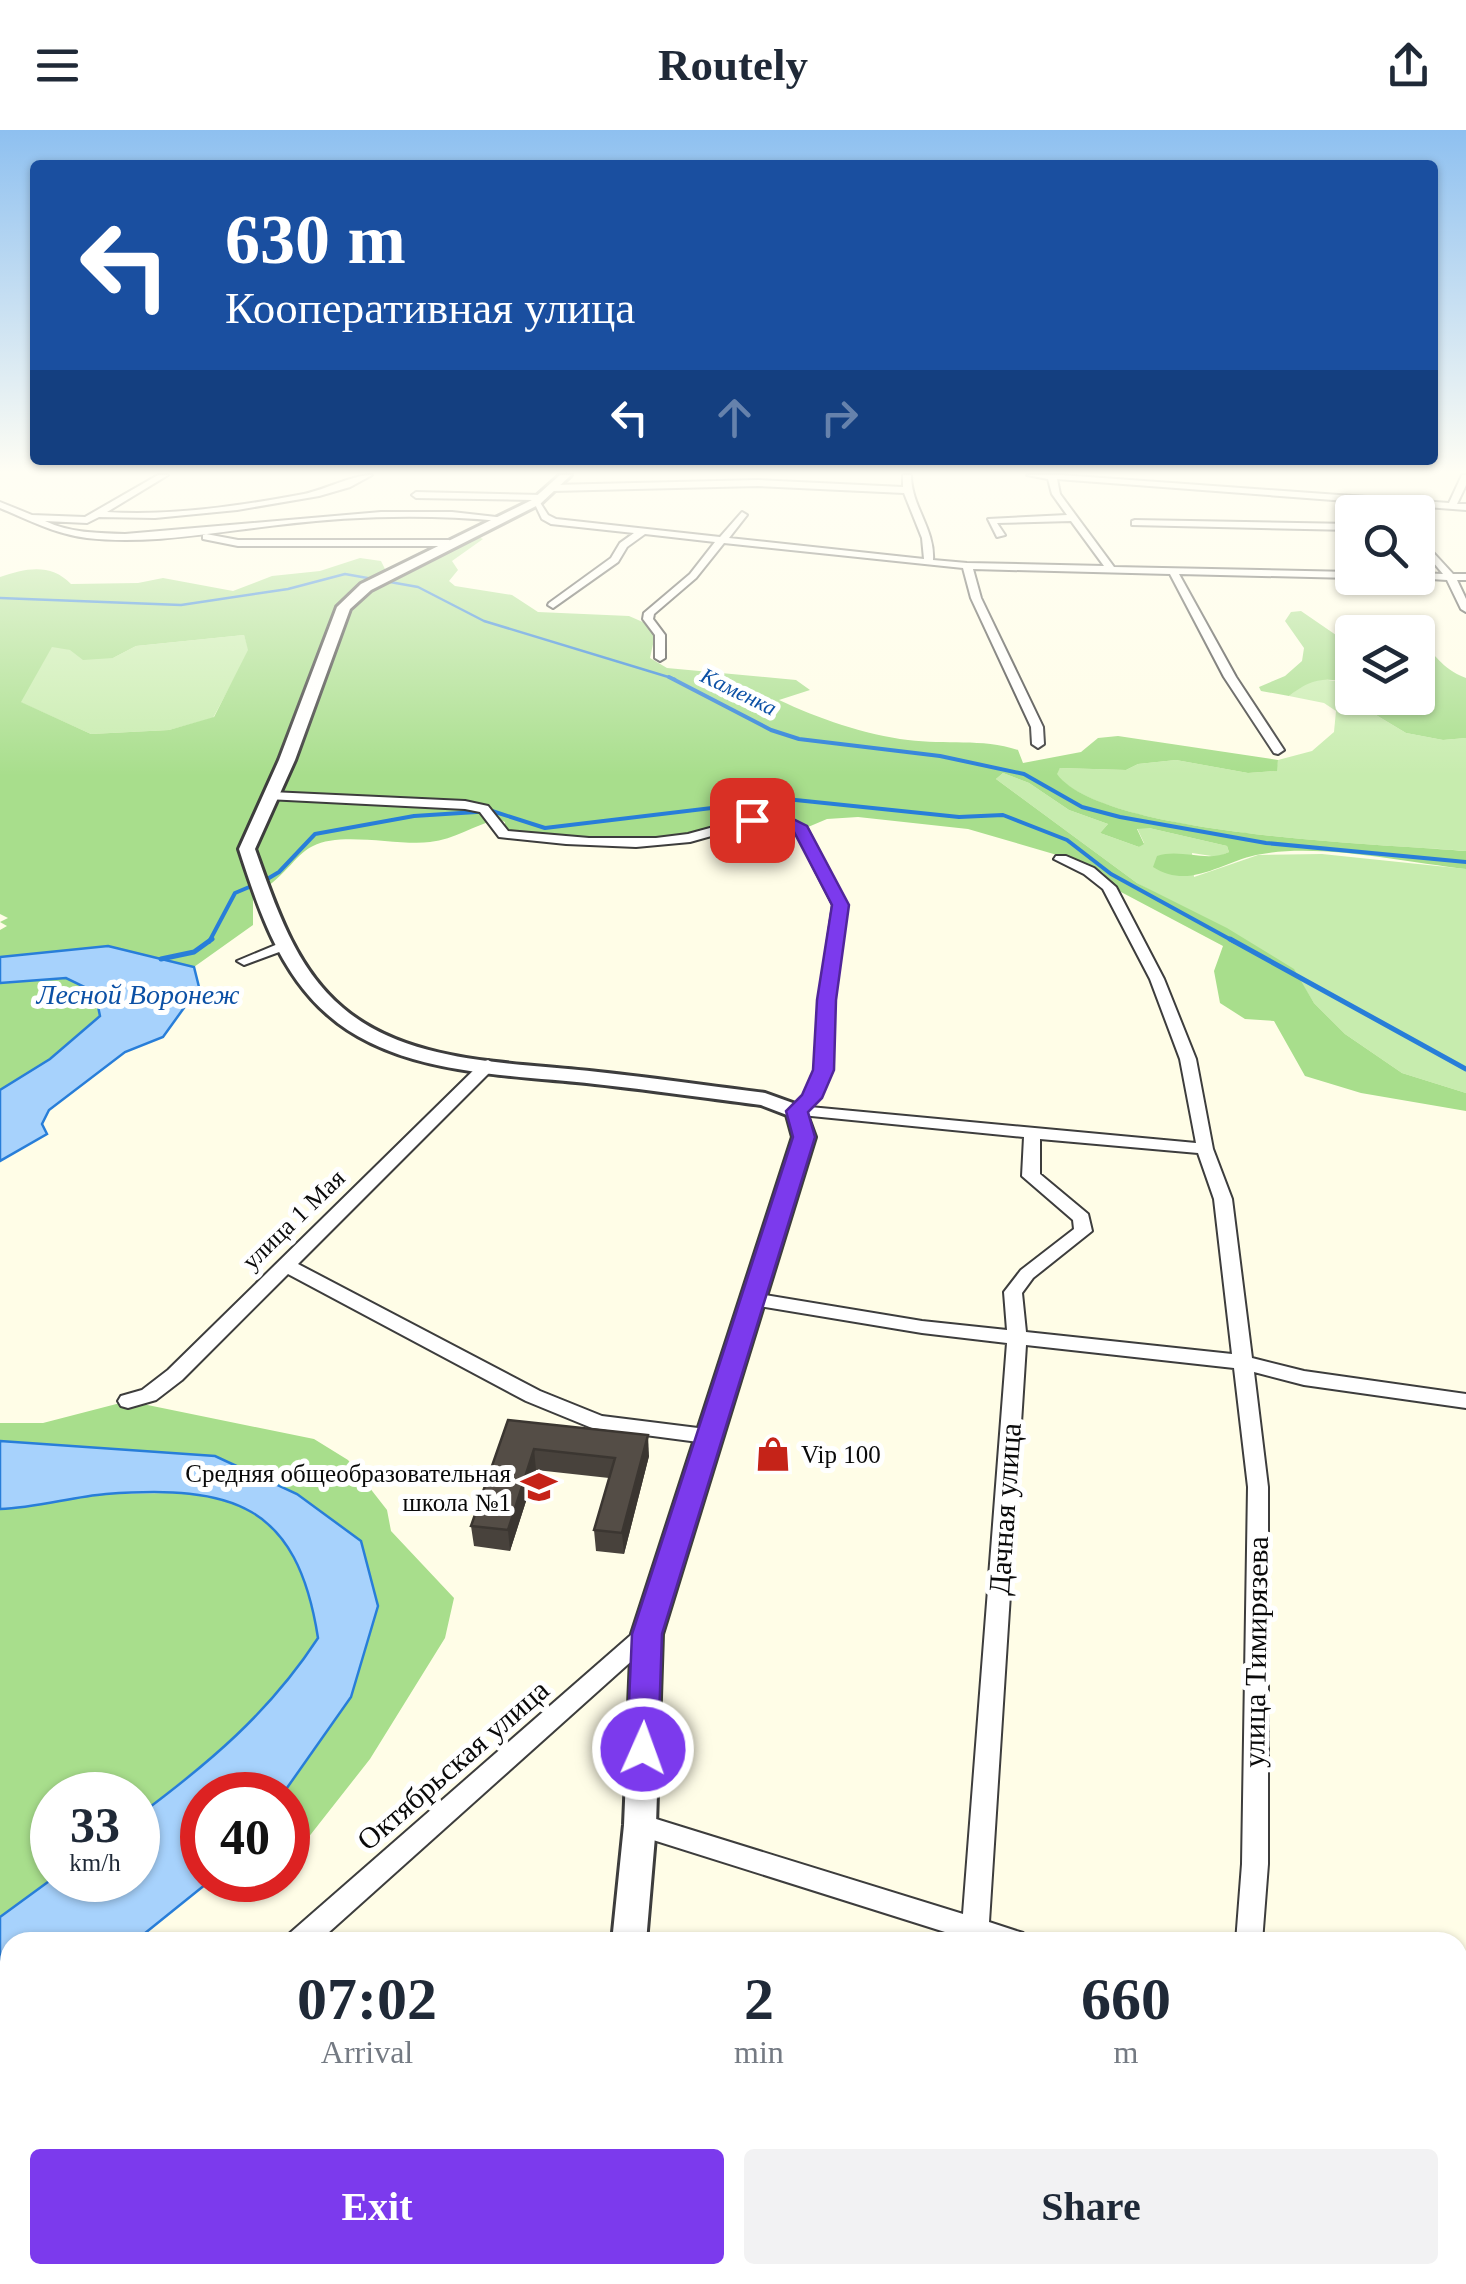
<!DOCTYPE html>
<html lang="en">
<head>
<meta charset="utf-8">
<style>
  body { margin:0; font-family:Georgia,serif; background:#f2f2f3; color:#1f2937; height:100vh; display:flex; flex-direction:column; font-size:38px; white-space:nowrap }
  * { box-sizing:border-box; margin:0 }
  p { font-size:32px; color:#747a83 }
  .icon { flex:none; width:55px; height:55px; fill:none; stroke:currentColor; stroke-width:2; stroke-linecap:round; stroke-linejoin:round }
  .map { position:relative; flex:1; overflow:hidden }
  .side { position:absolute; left:0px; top:1802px; width:1468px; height:352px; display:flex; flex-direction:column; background:#fff; border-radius:30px 30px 0 0; box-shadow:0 2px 8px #0004 }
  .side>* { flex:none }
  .banner { position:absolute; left:30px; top:30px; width:1408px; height:305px; border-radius:10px; box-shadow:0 2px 8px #0004; background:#1a4fa0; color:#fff; overflow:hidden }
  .buttons { position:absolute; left:1335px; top:365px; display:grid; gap:20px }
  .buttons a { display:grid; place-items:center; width:100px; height:100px; border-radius:10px; background:#fff; box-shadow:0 2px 8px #0004; font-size:50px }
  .speed { position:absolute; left:30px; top:1642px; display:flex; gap:20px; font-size:50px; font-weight:700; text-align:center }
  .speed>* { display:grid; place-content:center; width:130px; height:130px; border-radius:50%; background:#fff; box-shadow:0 2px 8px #0004; line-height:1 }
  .speed small { font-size:25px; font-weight:400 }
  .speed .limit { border:15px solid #d22; background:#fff; color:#111 }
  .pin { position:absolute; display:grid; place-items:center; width:85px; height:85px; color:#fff; margin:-42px; border-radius:20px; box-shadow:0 5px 15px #0006 }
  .me { position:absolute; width:110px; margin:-55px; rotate:2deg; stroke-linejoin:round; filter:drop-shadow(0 0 8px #0008) }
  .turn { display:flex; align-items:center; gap:35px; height:210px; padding:0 30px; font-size:45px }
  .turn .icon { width:130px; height:130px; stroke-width:2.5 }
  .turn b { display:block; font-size:70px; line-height:85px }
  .lanes { display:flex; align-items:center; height:95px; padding:0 30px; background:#0003; justify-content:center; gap:50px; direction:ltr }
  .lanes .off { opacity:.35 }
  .eta { display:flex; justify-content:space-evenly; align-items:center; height:170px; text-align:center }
  .eta b { font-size:60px; font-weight:700; line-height:70px }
  .button { display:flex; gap:20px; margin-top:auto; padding:20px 30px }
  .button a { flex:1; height:115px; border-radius:10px; background:#7c3aed; color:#fff; font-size:40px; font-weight:700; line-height:115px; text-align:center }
  .button a+a { background:#f2f2f3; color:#1f2937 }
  header { display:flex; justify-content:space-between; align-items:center; height:130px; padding:0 30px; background:#fff; font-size:45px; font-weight:700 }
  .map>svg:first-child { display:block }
  .green { fill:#c7ecae }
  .forest { fill:#a8de8c; fill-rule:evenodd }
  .water { fill:#a7d2fc; stroke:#287ed9; stroke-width:2.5 }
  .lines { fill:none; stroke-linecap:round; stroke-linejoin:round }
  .stream-far2 { stroke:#287ed9; stroke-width:2.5 }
  .stream-far1 { stroke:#287ed9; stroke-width:4 }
  .stream { stroke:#287ed9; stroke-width:5 }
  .minor-casing { stroke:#3d3d3d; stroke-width:4 }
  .tertiary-casing { stroke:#3d3d3d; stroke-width:6 }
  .minor { fill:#fff; fill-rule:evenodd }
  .tertiary { fill:#fff; fill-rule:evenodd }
  .wall { fill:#48423c }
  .shaded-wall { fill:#3b3631 }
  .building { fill:#544d46; stroke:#3b3631; stroke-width:2.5 }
  .route { fill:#7c3aed; stroke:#51269a; stroke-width:2.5 }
  .labels { text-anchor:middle; stroke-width:10; stroke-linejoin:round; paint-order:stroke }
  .far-water-label { font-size:22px; font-style:italic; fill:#0b50a5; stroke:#fff }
  .street-label { font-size:25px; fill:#0a0a0a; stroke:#fff }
  .poi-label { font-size:25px; fill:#0a0a0a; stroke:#fff; text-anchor:start }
  .water-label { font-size:28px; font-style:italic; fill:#0b50a5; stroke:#fff }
  .near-street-label { font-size:30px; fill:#0a0a0a; stroke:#fff }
</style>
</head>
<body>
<header><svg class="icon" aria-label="menu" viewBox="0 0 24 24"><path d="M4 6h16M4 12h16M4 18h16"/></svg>Routely<svg class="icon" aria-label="share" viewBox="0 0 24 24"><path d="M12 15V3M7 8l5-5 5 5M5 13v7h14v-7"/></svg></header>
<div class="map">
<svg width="1466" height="2154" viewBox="0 0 1466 2154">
  <rect width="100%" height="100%" fill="#fffde7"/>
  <g class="green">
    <polygon points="244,505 249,521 213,588 169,600 91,604 20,572 52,516 113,528 136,516"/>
    <path d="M1321 549 1349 553 1351 570 1406 603 1443 610 1466 608V721C1383 714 1102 706 1056 644L1060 638 1126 640 1138 634 1176 630 1248 643 1276 641 1278 630 1312 621 1334 602 1336 581 1324 573 1289 566 1305 553Z"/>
    <polygon points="1003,643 1029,653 1069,680 1108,694 1100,703 1139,717 1144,713 1137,698 1149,698 1227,716 1229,722 1218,727 1192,723 1194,747 1258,725 1322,724 1466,739 1466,963 1402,943 1345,904 1314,873 1293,839 1137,753 996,649"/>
  </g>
  <g class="forest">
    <path d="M476 406 483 409 452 431 458 440 449 451 455 456 512 465 538 482 629 486 645 493 655 505 650 528 667 538 796 550 810 560 779 570C817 588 866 605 908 610 946 615 981 608 1018 620L1023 633 1081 622 1098 608 1118 606 1278 630 1277 641 1248 643 1176 630 1138 634 1126 640 1060 638 1057 644C1102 706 1384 714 1466 721V739C1404 732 1317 712 1256 725 1220 733 1189 760 1153 737L1157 726C1181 718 1207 733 1229 722L1227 716 1149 698 1137 699 1144 714 1139 717 1100 703 1108 694 1069 680 1029 653 1003 643 996 649 1137 753 1227 798 1294 839 1314 873 1345 904 1402 943 1466 963V981L1361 963 1305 946 1274 891 1245 889 1220 873 1214 841 1223 816 1121 762 1102 742 1081 732 968 699 858 687 827 689 801 700 771 690 674 711 504 704 505 692 497 689C473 696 455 709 430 712 398 716 341 701 313 716 294 725 283 751 253 765V795L194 837 108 816 0 827V800L7 796 0 792 8 788 0 784V447C26 438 51 433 71 454L138 453 163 448 233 461 272 446 320 441 360 428 381 431 388 445ZM244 505 248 520 214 587 169 600 91 604 21 572 52 517 70 520 83 530 113 528 136 516Z"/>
    <path d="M1301 481 1352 516V568H1418V513C1437 522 1439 538 1466 548V608L1443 610 1406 603 1351 570 1349 553C1323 546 1309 550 1289 566L1261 561 1259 557 1285 546 1302 531 1304 518 1285 491 1291 482Z"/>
    <polygon points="67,848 95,862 101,886 50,929 0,960 0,853"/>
    <polygon points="128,1271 314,1309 348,1330 387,1380 391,1401 454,1468 445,1508 370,1629 304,1713 288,1725 288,1665 282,1665 351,1567 378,1477 215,1326 0,1311 0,1293 43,1293"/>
    <path d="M182 1363C200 1366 221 1366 238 1371 290 1390 310 1460 318 1509L280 1565 233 1610 138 1686V1665H52V1749L0 1787V1379L105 1364Z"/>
  </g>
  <g class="water">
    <polygon points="108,816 194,837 199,857 163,907 125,922 49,980 42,994 47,1004 0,1031 0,960 50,929 100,886 95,862 66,848 0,853 0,827"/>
    <path d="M0 1311 215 1326 297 1364 361 1411 378 1476 351 1567 282 1665H202V1750H211L134 1812H10V1895L0 1901V1787L52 1749 138 1750V1686C209 1633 269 1583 318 1508 297 1373 232 1355 106 1364 71 1367 36 1378 0 1379Z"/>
  </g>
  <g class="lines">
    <polyline class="stream-far2" points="0,468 181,475 288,459 345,444 418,457 484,491 675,549"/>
    <g class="stream-far1">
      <polyline points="669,547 771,600 799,609 940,626 1024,644 1082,677 1120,687 1266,713 1466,732"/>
      <polyline points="264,751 279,742 315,704 414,686 492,681 545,698 786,669 959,687 1003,685 1067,710 1111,744 1235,812"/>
      <polyline points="209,812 235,763 254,755"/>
    </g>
    <g class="stream">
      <polyline points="1230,809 1466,939"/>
      <polyline points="161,829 194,822 212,809"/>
    </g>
    <defs>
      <g id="minor">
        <path d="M158 345H168L107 382C173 386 240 376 304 364 324 360 355 344 372 345L350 357 319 366 237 380 155 388 99 387 87 393 45 391C70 403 97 403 125 404L381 382H452L505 388 500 391C426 384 351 386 278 395 215 402 150 415 87 408 55 404 29 390 0 378V372L32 385 85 387Z"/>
        <path d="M903 345H911C911 376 935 399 933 430L967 433 1104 436 1071 391 997 393 1005 405 997 407 988 389 1067 385 1052 364 1048 349 1027 345H1061L1449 373 1462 345H1466V355L1457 374H1466V380L1057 349 1060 364 1114 437 1352 442V448L1179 444 1236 547 1284 620 1278 624 1274 623 1224 547 1170 444 973 439 981 468 1043 597 1044 614 1038 618 1032 614 1031 597 971 468 963 438 724 413 696 448 654 484 653 489 665 505V528L660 531 655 528V505L643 489 644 483 690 444 715 412 645 404 627 417 618 432 553 478 548 475 549 473 611 428 620 413 634 403 551 394 542 389 533 370 416 368 412 365 416 362 542 365 546 368 539 371 548 385 556 389 720 407 742 382 747 385 729 408 924 429 922 408 904 363 758 356 552 361 548 358 552 355 758 350 903 357Z"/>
        <polygon points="1135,390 1352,394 1352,400 1132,395 1132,391"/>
        <polygon points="206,404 238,410 449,410 454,413 449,416 238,416 203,409 203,405"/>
        <polygon points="1418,406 1453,444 1466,444 1466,450 1457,450 1466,469 1466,482 1461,479 1447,450 1414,448 1418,448 1418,443 1443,444 1418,414"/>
        <path d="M271 662 465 671 488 676 508 701 589 708H656L688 704 754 686H770L790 690 806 697 847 775 833 870 832 940 819 968 810 977 1196 1013 1180 929 1150 849 1103 759 1084 744 1054 729 1056 726H1066L1094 738 1116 757 1164 849 1196 929 1213 1019 1232 1069 1252 1228 1304 1241 1466 1264V1278L1304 1255 1254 1242 1268 1357V1734L1262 1812H1236L1242 1734 1248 1357 1234 1238 1026 1215 989 1792 1023 1803 1027 1812H965L964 1808 631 1703 627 1695 631 1687 640 1684 963 1784 1007 1213 922 1203 753 1175 744 1169 753 1163 922 1191 1007 1200 1004 1162 1021 1140 1074 1099 1073 1090 1022 1046 1024 1007 791 984 789 981 804 966 816 940 819 870 833 775 796 702 782 696 754 694 690 712 636 717 566 714 499 707 480 682 465 679 267 669V663ZM1040 1009 1198 1023 1214 1069 1232 1224 1026 1202 1022 1163 1033 1148 1092 1101 1088 1084 1040 1044Z"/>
        <polygon points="285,811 290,812 290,818 244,835 237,831"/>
        <polygon points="488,930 496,935 494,938 298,1134 540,1261 602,1286 706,1299 713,1301 716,1306 713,1311 706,1313 592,1298 526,1271 288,1144 182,1250 156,1270 128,1278 121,1276 118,1271 121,1266 142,1260 168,1240 482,932"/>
        <polygon points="647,1495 655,1498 658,1504 655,1510 318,1812 286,1812 290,1803 639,1498"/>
        <polygon points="1458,1962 1466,1965 1466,1993 1458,1990"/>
        <polygon points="10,2026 10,2057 0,2061 0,2030"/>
        <polygon points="104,2145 145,2145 148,2154 107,2154"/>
        <polygon points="996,2145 1026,2145 1027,2154 997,2154"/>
        <polygon points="1310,2145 1340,2145 1342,2154 1312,2154"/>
      </g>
      <g id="tertiary">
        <path d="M560 345H571L540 374 371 460 350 479 295 630 255 719C275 775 295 838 343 878 410 935 515 932 598 942 654 948 709 956 765 963L804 977 815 1007 662 1504 656 1695 646 1812H612L624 1695 632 1504 793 1007 787 985 761 975C706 968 651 960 595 954 509 944 396 946 327 884 279 842 258 778 239 719L279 630 337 477 361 454 532 370Z"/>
        <polygon points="580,2145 620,2145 619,2154 579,2154"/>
      </g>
    </defs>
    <use href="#minor" class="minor-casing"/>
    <use href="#tertiary" class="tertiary-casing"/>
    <use href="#minor" class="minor"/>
    <use href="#tertiary" class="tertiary"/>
  </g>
  <polygon class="wall" points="508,1290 649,1326 624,1424 596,1421 594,1400 609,1348 536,1340 510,1421 474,1416 471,1396"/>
  <g class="shaded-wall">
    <polygon points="648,1305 649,1326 624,1424 622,1403"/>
    <polygon points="534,1319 536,1340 510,1421 508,1400"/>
  </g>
  <polygon class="building" points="508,1290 648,1305 622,1403 594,1400 615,1328 534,1319 508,1400 471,1396"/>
  <linearGradient id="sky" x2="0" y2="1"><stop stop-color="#8ec0f0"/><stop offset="0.53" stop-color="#fffef4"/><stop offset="1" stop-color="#fffef4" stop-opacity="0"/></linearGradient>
  <rect width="1466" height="646" fill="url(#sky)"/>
  <polygon class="route" points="752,686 791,688 807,696 849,775 836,870 834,940 822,968 808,982 815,1007 662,1504 658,1619 654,1628 643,1632 632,1628 627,1619 632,1504 793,1007 786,981 802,965 813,940 817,870 832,775 794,702 746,694 746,687"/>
  <defs>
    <symbol id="shop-bare" viewBox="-9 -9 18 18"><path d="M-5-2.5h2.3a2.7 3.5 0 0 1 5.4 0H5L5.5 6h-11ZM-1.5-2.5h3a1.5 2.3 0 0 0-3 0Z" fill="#c52318" stroke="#fff" stroke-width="2.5" paint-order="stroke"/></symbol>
    <symbol id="school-bare" viewBox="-9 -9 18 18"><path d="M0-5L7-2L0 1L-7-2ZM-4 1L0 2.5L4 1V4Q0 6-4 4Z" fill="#c52318" stroke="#fff" stroke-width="2.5" paint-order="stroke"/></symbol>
  </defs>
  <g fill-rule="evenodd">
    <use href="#shop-bare" x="748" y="1299" width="50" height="50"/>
    <use href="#school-bare" x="514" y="1332" width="50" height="50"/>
  </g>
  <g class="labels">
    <g class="far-water-label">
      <text transform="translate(739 561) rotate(26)" y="8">Каменка</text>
    </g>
    <g class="street-label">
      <text transform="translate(293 1089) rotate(-44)" y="9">улица 1 Мая</text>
    </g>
    <g class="poi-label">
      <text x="801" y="1333">Vip 100</text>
      <text x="511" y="1352" text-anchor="end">Средняя общеобразовательная<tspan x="511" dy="29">школа №1</tspan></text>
    </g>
    <g class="water-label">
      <text x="138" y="874">Лесной Воронеж</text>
    </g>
    <g class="near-street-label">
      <text transform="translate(1005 1379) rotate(-86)" y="10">Дачная улица</text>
      <text transform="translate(1256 1522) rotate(-89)" y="10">улица Тимирязева</text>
      <text transform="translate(453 1635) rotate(-41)" y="10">Октябрьская улица</text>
    </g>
  </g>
</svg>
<div class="buttons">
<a><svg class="icon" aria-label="search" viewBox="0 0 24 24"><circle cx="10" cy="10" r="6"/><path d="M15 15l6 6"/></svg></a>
<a><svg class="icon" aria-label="layers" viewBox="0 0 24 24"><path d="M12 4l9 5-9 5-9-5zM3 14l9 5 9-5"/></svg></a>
</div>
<div class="speed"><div>33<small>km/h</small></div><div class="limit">40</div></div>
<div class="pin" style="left:752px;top:690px;background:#d93025"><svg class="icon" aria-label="arrive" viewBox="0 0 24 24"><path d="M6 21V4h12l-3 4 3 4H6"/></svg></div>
<svg class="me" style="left:643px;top:1619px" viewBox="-20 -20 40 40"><circle r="17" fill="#7c3aed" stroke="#fff" stroke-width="3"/><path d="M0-11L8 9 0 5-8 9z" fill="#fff"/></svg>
<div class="banner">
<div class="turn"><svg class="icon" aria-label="left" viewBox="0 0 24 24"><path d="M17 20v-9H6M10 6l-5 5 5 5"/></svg><div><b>630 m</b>Кооперативная улица</div></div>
<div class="lanes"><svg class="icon" aria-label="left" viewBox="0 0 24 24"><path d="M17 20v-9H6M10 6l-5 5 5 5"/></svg><svg class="icon off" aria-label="ahead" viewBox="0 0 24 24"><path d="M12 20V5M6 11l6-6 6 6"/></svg><svg class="icon off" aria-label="right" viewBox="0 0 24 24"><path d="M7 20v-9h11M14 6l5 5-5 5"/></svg></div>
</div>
<section class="side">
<div class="eta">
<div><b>07:02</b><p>Arrival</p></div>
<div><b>2</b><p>min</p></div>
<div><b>660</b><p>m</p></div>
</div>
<div class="button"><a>Exit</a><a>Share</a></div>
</section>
</div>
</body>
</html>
